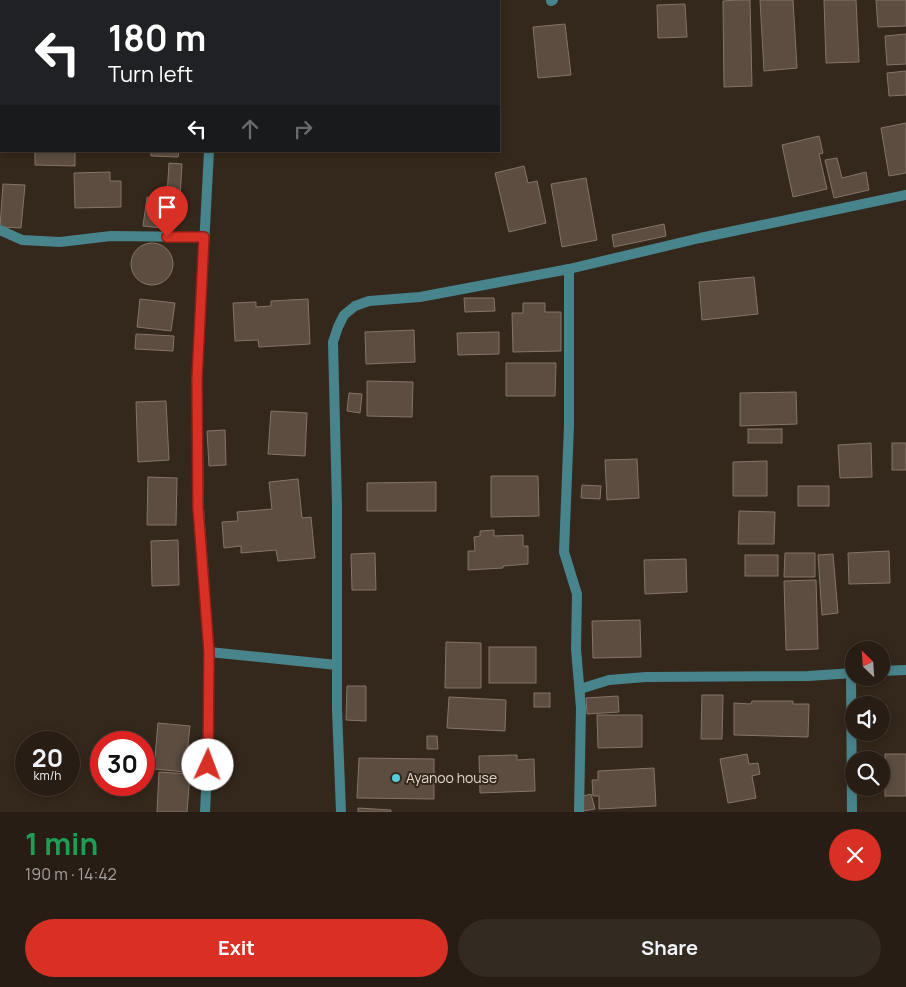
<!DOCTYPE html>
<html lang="en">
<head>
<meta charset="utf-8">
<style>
  body { margin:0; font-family:Manrope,sans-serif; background:#332a22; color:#f1f3f6; height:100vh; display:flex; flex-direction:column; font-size:19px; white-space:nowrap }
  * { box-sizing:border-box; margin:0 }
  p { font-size:16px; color:#a4a2a0 }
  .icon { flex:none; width:28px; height:28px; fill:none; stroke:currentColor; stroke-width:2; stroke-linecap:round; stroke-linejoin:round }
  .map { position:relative; height:812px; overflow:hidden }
  .drawer { display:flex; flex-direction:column; background:#271d14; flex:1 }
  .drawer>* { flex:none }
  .hud { position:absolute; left:0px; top:0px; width:500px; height:152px; box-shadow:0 2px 8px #0003,0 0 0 1px #433b34; background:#202124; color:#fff; overflow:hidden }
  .needle { width:32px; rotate:335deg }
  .buttons { position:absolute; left:845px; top:641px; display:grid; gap:10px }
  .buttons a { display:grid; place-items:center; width:45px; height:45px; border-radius:50%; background:#271d14; box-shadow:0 2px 8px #0003,0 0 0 1px #433b34; font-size:25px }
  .speed { position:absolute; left:15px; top:731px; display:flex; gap:10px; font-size:25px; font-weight:700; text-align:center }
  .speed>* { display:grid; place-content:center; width:65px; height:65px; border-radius:50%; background:#271d14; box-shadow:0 2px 8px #0003,0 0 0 1px #433b34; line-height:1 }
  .speed small { font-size:12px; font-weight:400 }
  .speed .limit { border:8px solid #d22; background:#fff; color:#111 }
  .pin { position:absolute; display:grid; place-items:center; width:42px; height:42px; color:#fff; margin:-51px -21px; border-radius:50% 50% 50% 0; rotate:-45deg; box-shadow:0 0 5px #0007 }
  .pin .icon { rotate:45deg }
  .me { position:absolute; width:55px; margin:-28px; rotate:2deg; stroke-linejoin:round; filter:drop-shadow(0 0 4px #0008) }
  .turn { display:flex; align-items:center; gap:18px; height:105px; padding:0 25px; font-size:22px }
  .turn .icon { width:65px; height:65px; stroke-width:2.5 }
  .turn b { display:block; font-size:35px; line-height:42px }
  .lanes { display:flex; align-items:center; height:48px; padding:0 25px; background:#0003; justify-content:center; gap:25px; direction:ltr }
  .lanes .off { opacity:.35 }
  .round { display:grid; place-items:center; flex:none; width:52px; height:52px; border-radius:26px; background:#332a22 }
  .headline { display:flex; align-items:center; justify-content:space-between; height:85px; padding:0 25px }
  h1 { font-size:30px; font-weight:700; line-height:38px; color:#1e9e55 }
  .primary-button { display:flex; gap:10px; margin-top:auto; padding:10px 25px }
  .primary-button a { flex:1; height:58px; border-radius:30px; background:#d93025; color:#fff; font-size:20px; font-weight:700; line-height:58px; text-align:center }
  .primary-button a+a { background:#332a22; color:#f1f3f6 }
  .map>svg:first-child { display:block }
  .building { fill:#5c4d40; stroke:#857568 }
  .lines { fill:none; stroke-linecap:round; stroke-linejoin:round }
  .minor { stroke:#48848c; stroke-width:10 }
  .route-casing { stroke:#8d1f18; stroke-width:12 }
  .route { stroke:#d93025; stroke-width:9 }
  .poi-dot { fill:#53cbda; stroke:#34271b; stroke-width:2 }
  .labels { text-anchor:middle; stroke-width:4; stroke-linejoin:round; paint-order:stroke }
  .poi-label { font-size:14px; fill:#e1d8d0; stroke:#34271b; text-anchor:start }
</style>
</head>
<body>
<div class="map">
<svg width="906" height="812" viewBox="0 0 906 812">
  <rect width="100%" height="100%" fill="#34271b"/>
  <g class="building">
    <polygon points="737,0 750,0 752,86 724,87 723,1"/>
    <polygon points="760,0 793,0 797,68 764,71"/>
    <polygon points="824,0 856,0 859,62 826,63"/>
    <polygon points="876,0 906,0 906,26 878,27"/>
    <polygon points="685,4 687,37 658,38 657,5"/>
    <polygon points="565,24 571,75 538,78 533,27"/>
    <polygon points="906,34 906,64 887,65 885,36"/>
    <polygon points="906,71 906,95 889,96 887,73"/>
    <polygon points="906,123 906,173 889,176 881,128"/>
    <polygon points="819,136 823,153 819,154 827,189 793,197 782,145"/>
    <polygon points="35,151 75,151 75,166 35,165"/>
    <polygon points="151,151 179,151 178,157 151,156"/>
    <polygon points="837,158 842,178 866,172 869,190 834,198 825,160"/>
    <polygon points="169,163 182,164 180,197 167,196"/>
    <polygon points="524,166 528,183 537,181 546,223 509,232 495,173"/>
    <polygon points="110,172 110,181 121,181 121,207 75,208 74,173"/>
    <polygon points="586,178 597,240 562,247 551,184"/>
    <polygon points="3,184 25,185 21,228 0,227"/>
    <polygon points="147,197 176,200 172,229 143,226"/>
    <polygon points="664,224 666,236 614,247 612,235"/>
    <circle cx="152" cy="264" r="21"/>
    <polygon points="754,277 758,314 702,320 699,282"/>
    <polygon points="464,298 494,298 495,311 465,312"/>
    <polygon points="140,299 175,303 171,331 137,327"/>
    <polygon points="308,299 310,344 259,347 258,340 235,341 233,303 256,302 256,307 271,306 271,301"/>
    <polygon points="523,303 545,303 545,312 561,312 561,351 513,352 512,313 523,313"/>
    <polygon points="414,330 415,362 366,364 365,332"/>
    <polygon points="499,332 499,354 458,355 457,333"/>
    <polygon points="136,334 174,336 173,351 135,349"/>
    <polygon points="506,363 556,363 555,396 506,396"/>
    <polygon points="367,381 413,382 412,417 367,416"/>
    <polygon points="796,392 797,424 740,426 740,393"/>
    <polygon points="349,393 362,394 360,413 347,411"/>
    <polygon points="166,401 169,460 138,462 136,402"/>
    <polygon points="271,411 307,413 305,456 268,454"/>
    <rect x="748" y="429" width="34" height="14"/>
    <polygon points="225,430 226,465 209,466 207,431"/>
    <polygon points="871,443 872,477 840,478 838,445"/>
    <rect x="892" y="443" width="14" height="27"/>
    <polygon points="637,459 639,498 607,500 605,460"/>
    <polygon points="767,461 767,496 733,496 733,462"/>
    <polygon points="491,476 538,476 539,516 491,517"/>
    <polygon points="148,477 177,478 176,525 147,525"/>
    <polygon points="298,479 302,518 311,517 315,558 278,561 276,550 241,553 241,546 224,548 222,522 238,521 237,512 272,509 269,482"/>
    <polygon points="436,482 436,511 367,511 367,483"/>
    <polygon points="582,485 601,486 600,499 581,498"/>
    <rect x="798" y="486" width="31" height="20"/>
    <polygon points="739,511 775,512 774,544 738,544"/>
    <polygon points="494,530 494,536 523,535 523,546 528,546 528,564 503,566 503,568 468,570 468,551 475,551 474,537 480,536 480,531"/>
    <polygon points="178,540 179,585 152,586 151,541"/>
    <polygon points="889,551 890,583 849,584 848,553"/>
    <polygon points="375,553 376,590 352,590 351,554"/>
    <polygon points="785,553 815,553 815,577 784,577"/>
    <polygon points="833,554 838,613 822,615 818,555"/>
    <rect x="745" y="555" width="33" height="21"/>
    <polygon points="686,559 687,592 645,594 644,560"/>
    <polygon points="816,580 818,649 786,650 784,581"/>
    <polygon points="640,620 641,657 593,658 592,621"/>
    <polygon points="446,642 481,643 481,688 445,688"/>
    <rect x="489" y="647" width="47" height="36"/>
    <polygon points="347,686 366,686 366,721 346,720"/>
    <rect x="534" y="693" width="16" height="14"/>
    <polygon points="702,695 723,695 722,739 701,739"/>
    <polygon points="618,696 619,712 587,714 586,698"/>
    <polygon points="449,697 506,700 505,731 447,728"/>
    <polygon points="752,701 793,701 793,704 809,704 808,737 734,735 734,703 751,704"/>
    <polygon points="597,715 642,715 642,747 598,748"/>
    <polygon points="158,723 190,726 185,772 154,769"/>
    <polygon points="427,736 437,736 438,749 427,749"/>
    <polygon points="747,754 749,764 758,763 760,774 752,776 756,798 728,803 720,759"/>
    <rect x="885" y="754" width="21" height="42"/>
    <polygon points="517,755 517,760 534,759 535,791 480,793 479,756"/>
    <polygon points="359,758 434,759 434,799 357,798"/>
    <polygon points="654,768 656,806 599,809 599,796 593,796 592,780 598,780 598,771"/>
    <polygon points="159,772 190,774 187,812 157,812"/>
    <polygon points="591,794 595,809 583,811 580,797"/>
    <polygon points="358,808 391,810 391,812 358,812"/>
  </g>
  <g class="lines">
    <g class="minor">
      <polyline points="208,0 208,1"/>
      <polyline points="551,1 553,0"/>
      <polyline points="0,32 1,32"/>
      <polyline points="0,230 22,240 60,242 111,236 204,237"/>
      <polyline points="569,269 569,425 564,552 577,594 576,649 581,708 579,812"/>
      <polyline points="209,652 337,665"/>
      <polyline points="881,671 906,670"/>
      <polyline points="851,673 852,812"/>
      <polyline points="580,689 609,680 646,677 808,676 854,673"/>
      <polyline points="205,812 208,749 209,652 199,508 197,379 209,151"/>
      <polyline points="341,812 337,709 337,506 333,342 338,327 344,315 355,306 369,301 420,297 569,269 700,238 906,195"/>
    </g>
  </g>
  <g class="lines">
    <defs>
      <polyline id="route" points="167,237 204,237 197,379 198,508 209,652 208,765"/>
    </defs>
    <use href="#route" class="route-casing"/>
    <use href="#route" class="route"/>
  </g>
  <circle class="poi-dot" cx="396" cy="778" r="5"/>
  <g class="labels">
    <g class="poi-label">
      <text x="406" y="783">Ayanoo house</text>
    </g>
  </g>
</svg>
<div class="buttons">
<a><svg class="needle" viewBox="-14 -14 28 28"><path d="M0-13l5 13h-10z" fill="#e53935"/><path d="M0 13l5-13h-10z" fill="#a4a2a0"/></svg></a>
<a><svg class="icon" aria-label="sound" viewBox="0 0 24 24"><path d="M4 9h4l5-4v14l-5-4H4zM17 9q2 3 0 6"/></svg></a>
<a><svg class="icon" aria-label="search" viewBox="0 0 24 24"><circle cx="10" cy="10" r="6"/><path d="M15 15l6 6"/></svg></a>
</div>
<div class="speed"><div>20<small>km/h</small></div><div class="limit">30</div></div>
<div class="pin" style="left:167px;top:237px;background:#d93025"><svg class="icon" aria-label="arrive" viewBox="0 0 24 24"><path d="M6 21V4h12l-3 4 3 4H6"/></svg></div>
<svg class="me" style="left:208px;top:765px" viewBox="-20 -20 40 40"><circle r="19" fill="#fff"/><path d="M0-13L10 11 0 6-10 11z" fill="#d93025"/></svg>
<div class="hud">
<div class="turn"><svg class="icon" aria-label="left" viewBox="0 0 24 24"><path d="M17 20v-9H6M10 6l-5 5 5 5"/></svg><div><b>180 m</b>Turn left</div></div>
<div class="lanes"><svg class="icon" aria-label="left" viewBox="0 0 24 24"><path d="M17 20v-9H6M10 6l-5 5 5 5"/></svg><svg class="icon off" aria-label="ahead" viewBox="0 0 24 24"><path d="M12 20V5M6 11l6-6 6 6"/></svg><svg class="icon off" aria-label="right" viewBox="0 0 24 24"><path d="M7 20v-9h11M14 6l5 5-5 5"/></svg></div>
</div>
</div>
<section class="drawer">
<div class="headline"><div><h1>1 min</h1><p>190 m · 14:42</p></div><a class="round" style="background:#d93025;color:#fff"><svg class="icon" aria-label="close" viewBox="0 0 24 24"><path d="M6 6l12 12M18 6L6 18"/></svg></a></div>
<div class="primary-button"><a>Exit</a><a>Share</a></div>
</section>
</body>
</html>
